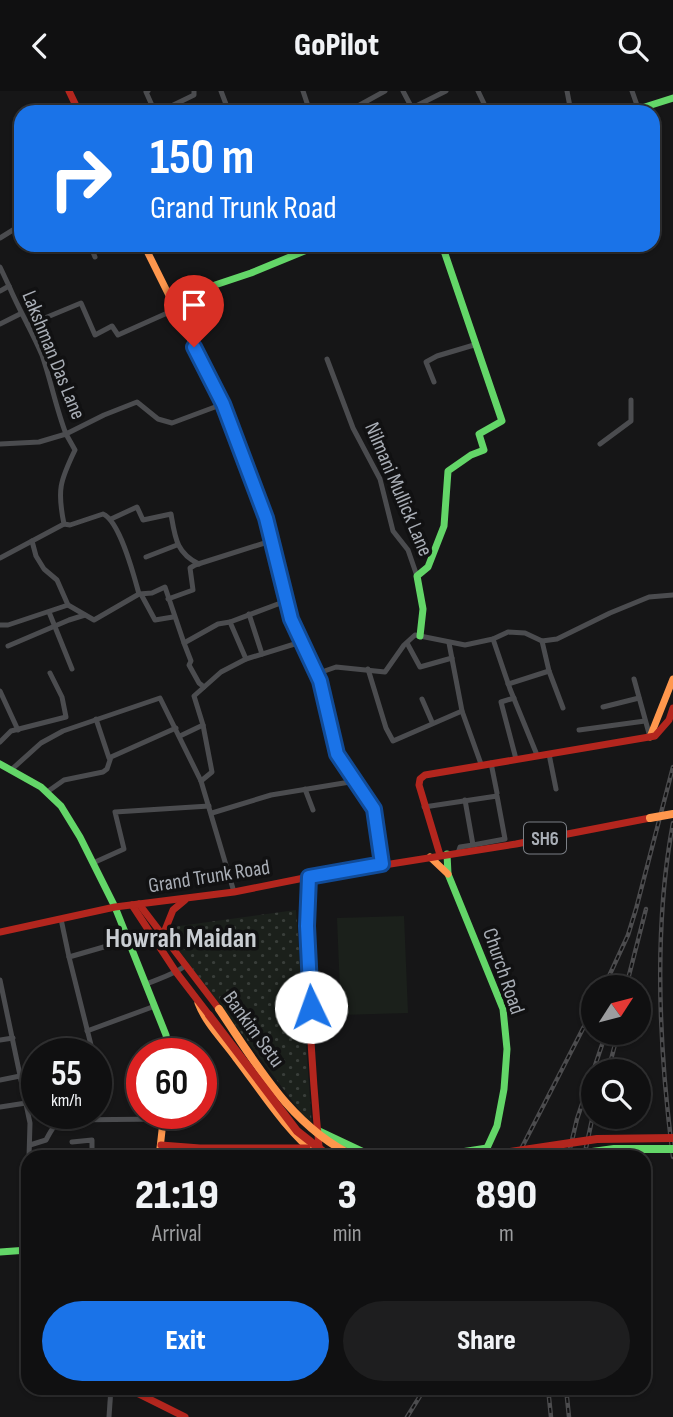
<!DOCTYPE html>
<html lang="en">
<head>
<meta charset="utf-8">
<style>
  body { margin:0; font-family:"Sofia Sans Condensed",sans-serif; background:#1e1e1f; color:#f1f3f6; height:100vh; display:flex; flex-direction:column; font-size:26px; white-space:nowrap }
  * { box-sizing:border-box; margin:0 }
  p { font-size:23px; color:#9c9d9f }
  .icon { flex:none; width:38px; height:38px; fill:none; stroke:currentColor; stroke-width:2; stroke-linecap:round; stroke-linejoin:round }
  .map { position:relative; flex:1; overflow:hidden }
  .panel { position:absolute; left:21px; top:1059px; width:630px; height:245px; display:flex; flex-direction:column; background:#101011; border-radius:21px; box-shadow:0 2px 5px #0004,0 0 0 2px #303031 }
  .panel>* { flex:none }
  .guide { position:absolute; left:14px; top:14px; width:646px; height:147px; border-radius:21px; box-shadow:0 2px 5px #0004,0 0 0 2px #303031; background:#1a73e8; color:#fff; overflow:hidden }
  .needle { width:46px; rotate:54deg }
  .controls { position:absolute; left:581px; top:884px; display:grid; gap:14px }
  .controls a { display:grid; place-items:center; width:70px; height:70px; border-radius:50%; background:#101011; box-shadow:0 2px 5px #0004,0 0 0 2px #303031; font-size:35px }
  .speed { position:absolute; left:21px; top:947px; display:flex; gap:14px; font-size:35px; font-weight:700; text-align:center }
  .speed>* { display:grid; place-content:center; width:91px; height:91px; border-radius:50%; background:#101011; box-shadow:0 2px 5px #0004,0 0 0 2px #303031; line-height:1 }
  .speed small { font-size:18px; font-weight:400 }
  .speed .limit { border:10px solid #d22; background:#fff; color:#111 }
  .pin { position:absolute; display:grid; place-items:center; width:60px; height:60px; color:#fff; margin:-72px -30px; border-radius:50% 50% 50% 0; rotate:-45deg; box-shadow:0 0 7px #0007 }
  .pin .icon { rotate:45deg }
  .me { position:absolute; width:77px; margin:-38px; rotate:357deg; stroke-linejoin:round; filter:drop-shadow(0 0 5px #0008) }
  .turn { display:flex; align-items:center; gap:24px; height:147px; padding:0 21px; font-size:32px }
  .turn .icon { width:91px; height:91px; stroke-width:2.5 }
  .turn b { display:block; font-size:49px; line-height:60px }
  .eta { display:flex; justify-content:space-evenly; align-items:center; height:119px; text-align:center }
  .eta b { font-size:42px; font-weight:800; line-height:49px }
  .action { display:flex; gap:14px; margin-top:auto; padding:14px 21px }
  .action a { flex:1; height:80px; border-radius:42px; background:#1a73e8; color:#fff; font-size:28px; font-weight:800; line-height:80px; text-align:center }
  .action a+a { background:#1e1e1f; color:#f1f3f6 }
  header { display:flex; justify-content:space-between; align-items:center; height:91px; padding:0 21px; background:#101011; font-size:32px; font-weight:800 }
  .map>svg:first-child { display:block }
  .grass { fill:url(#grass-dots) }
  .garden { fill:#1b201b }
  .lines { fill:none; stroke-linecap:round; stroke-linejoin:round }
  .street { stroke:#4b4c4f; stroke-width:5 }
  .fast { stroke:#63d668; stroke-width:7 }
  .slow { stroke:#ff974d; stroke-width:7 }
  .jam { stroke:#b3261e; stroke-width:7 }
  .rail-casing { stroke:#4c4c4e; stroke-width:4.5 }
  .rail { stroke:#111112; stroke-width:2; stroke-dasharray:5; stroke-linecap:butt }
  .fast-bridge { stroke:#63d668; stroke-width:8 }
  .slow-bridge { stroke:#ff974d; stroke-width:8 }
  .jam-bridge { stroke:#b3261e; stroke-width:8 }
  .route-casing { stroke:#114b97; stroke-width:18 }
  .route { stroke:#1a73e8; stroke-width:12 }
  .labels { text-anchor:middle; stroke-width:7; stroke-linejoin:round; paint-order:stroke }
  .shield { fill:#111112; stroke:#7b7f85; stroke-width:2 }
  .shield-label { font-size:19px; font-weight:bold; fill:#a9aeb6 }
  .street-label { font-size:21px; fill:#a9aeb6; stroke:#111112 }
  .district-label { font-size:28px; font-weight:bold; fill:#c9cdd2; stroke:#111112 }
</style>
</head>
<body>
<header><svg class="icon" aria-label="back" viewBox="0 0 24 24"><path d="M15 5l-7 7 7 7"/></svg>GoPilot<svg class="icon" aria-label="search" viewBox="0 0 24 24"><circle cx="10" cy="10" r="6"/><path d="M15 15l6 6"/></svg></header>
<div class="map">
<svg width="673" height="1326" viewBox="0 0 673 1326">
  <defs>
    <pattern id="grass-dots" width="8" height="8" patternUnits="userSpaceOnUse" patternTransform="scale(1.75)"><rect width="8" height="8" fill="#1b201b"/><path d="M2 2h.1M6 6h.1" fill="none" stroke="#393e3a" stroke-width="1.8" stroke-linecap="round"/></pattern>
  </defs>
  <rect width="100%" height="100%" fill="#161617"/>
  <polygon class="grass" points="296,819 312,1036 174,853 172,836"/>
  <polygon class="garden" points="404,825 408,922 341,924 337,827"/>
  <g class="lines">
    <g class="street">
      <polyline points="148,0 146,1 155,21"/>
      <polyline points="221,0 229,21"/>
      <polyline points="303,0 310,21"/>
      <polyline points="403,0 414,21"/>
      <polyline points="478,0 488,21"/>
      <polyline points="567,0 571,21"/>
      <polyline points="632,0 638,17"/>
      <polyline points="412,17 446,0"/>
      <polyline points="159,21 194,4 194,0"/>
      <polyline points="347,21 385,0"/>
      <polyline points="21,85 21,102"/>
      <polyline points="0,147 21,134"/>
      <polyline points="90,154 95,166"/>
      <polyline points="0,176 9,195 0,200"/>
      <path d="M9 195C19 219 32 240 42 264 51 290 56 317 66 343L104 324 137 311 158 328 172 332 223 313"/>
      <polyline points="0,233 20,223"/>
      <polyline points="28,234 81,212 95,244 112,235 118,244 174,219"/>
      <polyline points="327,268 353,337 380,388 393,440 408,459 417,485"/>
      <polyline points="434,291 426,271 437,265 474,254"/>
      <path d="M0 353 39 351 66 343 75 359C60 390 57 399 64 433L0 467"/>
      <polyline points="600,353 631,330 631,309"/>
      <path d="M111 428 137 416 143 429 171 423C175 446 176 462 199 473"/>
      <path d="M64 433 70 434 103 423C120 430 134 485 139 503"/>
      <polyline points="146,466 177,454"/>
      <polyline points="142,505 155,529 173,526"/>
      <polyline points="168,508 193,499 190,477 195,474 271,450"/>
      <polyline points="68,514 94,529 139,503 152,502 165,496 184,552"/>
      <polyline points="49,521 72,578"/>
      <polyline points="249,523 262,563"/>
      <polyline points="0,534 8,534 68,514 57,489 44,478 36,465 32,450"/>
      <polyline points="493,548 510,598 537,664"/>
      <polyline points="542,550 549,580 563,617"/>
      <polyline points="407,552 420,576 452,567"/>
      <polyline points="449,552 462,620 481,673"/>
      <polyline points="8,555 69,529 85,524"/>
      <polyline points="246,568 230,531 286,510"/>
      <polyline points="368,578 386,637 393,650 462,620"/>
      <polyline points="316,583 336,576 385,581 404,554 415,544 465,554 493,548 508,541 525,542 542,550 557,548 610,522 649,506 673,504"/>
      <polyline points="634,588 650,646"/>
      <polyline points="508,593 549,580"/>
      <polyline points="204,596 199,592 189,574 191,570 184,552 218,533 230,531"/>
      <polyline points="0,600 18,639"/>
      <polyline points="514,607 501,611 516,668"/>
      <polyline points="422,608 432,631"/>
      <polyline points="603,616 639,607"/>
      <polyline points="96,628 109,667"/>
      <polyline points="579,639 645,630"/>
      <polyline points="180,645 203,634"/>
      <polyline points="0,651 11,640 66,626 62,606 50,582"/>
      <polyline points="549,663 556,698"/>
      <polyline points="491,672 497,702"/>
      <polyline points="11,679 41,652 63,640 160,607 201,690 234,801"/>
      <polyline points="201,690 212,681 203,634 194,605 221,581 246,568 301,551"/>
      <polyline points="305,698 313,719"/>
      <polyline points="47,701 64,689 103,681 107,678 111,666 176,637"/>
      <polyline points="424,716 497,705 505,748 473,754"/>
      <polyline points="212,722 271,704 356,690"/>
      <polyline points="458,762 460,756 473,754 465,709"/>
      <polyline points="93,772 124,758 115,721 209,715"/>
      <polyline points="61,828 69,866"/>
      <polyline points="0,889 30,1032 29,1066"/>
      <path d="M146 893C160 887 173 884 185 875"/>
      <polyline points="87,940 155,915"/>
      <polyline points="0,949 13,947"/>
      <polyline points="93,962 69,866 128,849"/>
      <polyline points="0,989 20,985"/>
      <polyline points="0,1016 26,1012"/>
      <polyline points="96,1028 98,998"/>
      <polyline points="72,1051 92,1049 92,1066"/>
      <path d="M30 1054 46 1049C51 1040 54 1032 65 1029L164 1028"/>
      <polyline points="198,1066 200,1057"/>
      <polyline points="24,1158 28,1086"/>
      <polyline points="109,1326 111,1297"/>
    </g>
    <g class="fast">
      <polyline points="629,21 673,7"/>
      <polyline points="170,209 251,182 319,154"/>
      <polyline points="420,545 423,518 417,485 428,476 444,435 448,380 471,364 484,359 479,343 502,330 442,154"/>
      <polyline points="332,641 337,663 375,718 382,773"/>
      <polyline points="0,673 41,696 61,715 80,746 115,816 166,944 169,962"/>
      <polyline points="447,763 448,783 503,918 507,958 504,998 497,1035 487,1057 486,1066"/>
      <polyline points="316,1041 317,1039 370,1064 381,1066"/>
      <polyline points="429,1066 487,1057"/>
      <polyline points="0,1161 28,1159"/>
    </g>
    <g class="slow">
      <polyline points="144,154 223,313 266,427 291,528 320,590 332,641"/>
      <polyline points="650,646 673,588"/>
      <polyline points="430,766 448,783"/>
      <path d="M198 912C206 933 222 948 235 966 262 1001 284 1038 319 1066"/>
      <polyline points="159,1066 164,1022"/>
    </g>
    <g class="jam">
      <polyline points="69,0 79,21"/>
      <polyline points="440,764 419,694 420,688 425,684 655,645 669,629 673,617"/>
      <path d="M309 786C305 880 311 973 320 1066"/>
      <polyline points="139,813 219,918"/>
      <polyline points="132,814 176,881 209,924"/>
      <polyline points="0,841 115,816 234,801 309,786 516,753 650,727"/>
      <polyline points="163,844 173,819 185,809"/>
      <polyline points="161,1054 200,1057 307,1057"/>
      <polyline points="127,1297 185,1326"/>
    </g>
    <defs>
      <g id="rail">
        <path d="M673 732C653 839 659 958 673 1066"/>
        <polyline points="604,896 628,844 636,818 673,676"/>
        <polyline points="626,896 646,818"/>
        <polyline points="608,980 618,942"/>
        <polyline points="517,1066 593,918"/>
        <polyline points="568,1066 577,1028 606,942"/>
        <polyline points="584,1066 593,1024"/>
        <polyline points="548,1297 551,1326"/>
        <polyline points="566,1297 569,1326"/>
        <polyline points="407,1326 425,1297"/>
      </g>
    </defs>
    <use href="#rail" class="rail-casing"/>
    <use href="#rail" class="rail"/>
    <polyline class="fast-bridge" points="556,1066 614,1058 673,1058"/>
    <g class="slow-bridge">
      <polyline points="650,727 673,723"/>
      <path d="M219 918C257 974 292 1037 356 1066"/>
    </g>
    <g class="jam-bridge">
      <polyline points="209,924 297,1040 330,1066"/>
      <polyline points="476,1066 597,1048 673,1047"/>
    </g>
  </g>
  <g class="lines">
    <defs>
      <polyline id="route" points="194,256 223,313 266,427 291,528 320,590 337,663 374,718 382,773 309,786 307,835 311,916"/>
    </defs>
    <use href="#route" class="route-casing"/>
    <use href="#route" class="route"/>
  </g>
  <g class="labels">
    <rect class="shield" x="524" y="731.5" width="42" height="31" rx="5"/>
    <g class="shield-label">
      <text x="545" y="754">SH6</text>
    </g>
    <g class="street-label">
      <text transform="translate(54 264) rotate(68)" y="7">Lakshman Das Lane</text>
      <text transform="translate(399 398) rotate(67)" y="7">Nilmani Mullick Lane</text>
      <text transform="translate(209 785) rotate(-9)" y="7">Grand Trunk Road</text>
      <text transform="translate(504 880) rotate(71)" y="7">Church Road</text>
      <text transform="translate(254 938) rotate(54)" y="7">Bankim Setu</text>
    </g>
    <g class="district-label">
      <text x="181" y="856">Howrah Maidan</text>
    </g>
  </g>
</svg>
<div class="controls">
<a><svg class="needle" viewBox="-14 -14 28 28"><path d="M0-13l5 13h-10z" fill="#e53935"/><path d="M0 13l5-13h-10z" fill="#9c9d9f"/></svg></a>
<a><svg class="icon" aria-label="search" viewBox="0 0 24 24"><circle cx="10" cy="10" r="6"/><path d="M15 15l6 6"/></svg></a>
</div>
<div class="speed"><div>55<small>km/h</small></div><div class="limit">60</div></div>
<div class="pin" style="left:194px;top:256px;background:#d93025"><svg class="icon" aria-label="arrive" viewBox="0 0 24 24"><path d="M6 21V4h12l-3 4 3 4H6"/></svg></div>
<svg class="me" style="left:311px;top:916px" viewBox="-20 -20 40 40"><circle r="19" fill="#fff"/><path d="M0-13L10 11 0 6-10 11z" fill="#1a73e8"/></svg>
<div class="guide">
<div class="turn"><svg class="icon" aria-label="right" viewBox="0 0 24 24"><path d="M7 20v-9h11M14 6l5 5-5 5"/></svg><div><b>150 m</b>Grand Trunk Road</div></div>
</div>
<section class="panel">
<div class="eta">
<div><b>21:19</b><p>Arrival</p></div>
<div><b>3</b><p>min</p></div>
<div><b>890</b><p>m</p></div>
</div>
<div class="action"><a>Exit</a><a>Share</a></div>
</section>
</div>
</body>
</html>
